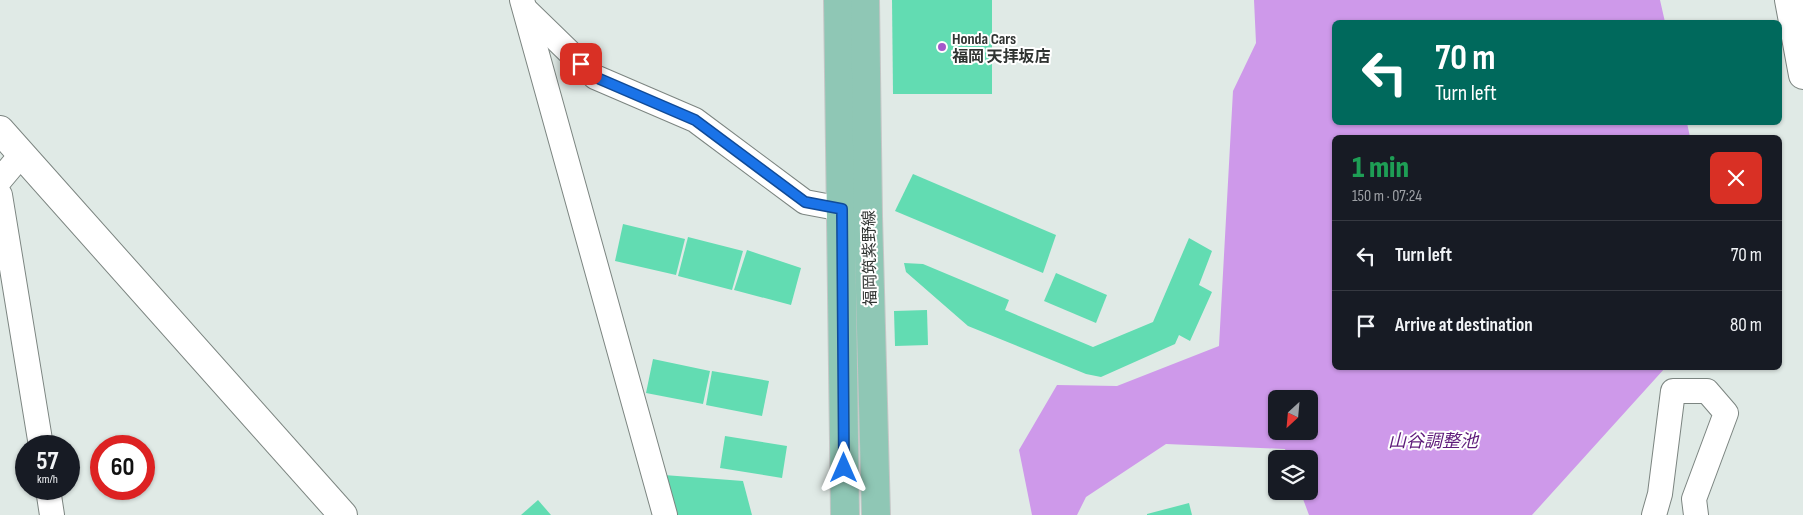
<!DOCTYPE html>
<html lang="en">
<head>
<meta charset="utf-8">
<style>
  body { margin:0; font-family:"Sofia Sans Condensed","Noto Sans JP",sans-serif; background:#242831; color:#f1f3f6; height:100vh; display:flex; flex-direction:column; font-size:19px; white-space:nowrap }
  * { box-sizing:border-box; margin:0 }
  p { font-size:16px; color:#9ea1a6 }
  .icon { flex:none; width:28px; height:28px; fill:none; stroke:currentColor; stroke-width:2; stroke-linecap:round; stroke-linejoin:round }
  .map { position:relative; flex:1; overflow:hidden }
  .details { position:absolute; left:1332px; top:135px; width:450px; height:235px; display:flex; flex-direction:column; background:#171b24; border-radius:8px; box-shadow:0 1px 4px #0004 }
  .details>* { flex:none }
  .hud { position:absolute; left:1332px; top:20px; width:450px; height:105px; border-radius:8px; box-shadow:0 1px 4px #0004; background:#00695c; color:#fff; overflow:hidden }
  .needle { width:32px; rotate:206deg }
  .controls { position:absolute; left:1268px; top:390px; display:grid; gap:10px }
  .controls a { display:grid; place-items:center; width:50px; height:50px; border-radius:8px; background:#171b24; box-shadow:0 1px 4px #0004; font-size:25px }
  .speed { position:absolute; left:15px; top:435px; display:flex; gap:10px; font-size:25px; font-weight:700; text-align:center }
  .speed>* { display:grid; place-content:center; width:65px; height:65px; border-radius:50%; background:#171b24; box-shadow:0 1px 4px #0004; line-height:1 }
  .speed small { font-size:12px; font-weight:400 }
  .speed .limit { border:8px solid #d22; background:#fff; color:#111 }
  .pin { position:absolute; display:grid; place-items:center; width:42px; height:42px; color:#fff; margin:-21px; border-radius:10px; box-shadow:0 2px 8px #0006 }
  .me { position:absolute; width:55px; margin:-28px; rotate:0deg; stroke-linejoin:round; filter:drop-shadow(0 0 4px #0008) }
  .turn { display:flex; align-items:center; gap:18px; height:105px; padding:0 20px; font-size:22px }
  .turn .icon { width:65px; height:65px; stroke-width:2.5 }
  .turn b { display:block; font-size:35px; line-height:42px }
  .round { display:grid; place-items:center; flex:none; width:52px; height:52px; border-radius:8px; background:#242831 }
  .headline { display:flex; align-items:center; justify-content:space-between; height:85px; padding:0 20px }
  h1 { font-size:30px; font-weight:800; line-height:38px; color:#1e9e55 }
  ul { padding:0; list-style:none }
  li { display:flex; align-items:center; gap:15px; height:70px; padding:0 20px; border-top:1px solid #363941 }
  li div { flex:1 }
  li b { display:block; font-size:19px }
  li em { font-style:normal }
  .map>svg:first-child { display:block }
  .water { fill:#ce99ea; fill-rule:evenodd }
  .building { fill:#62dcb2 }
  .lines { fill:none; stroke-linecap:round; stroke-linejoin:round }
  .street-casing { stroke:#7c8581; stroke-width:26 }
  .secondary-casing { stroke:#7c8581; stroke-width:30 }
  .primary-casing { stroke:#c5c6c6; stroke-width:30 }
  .street { stroke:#fff; stroke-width:24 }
  .secondary { stroke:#fff; stroke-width:28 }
  .primary { stroke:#8fc7b5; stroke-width:28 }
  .route-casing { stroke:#114b97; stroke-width:12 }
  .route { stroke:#1a73e8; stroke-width:9 }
  .poi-dot { fill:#a558ca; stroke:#fff; stroke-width:2 }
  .labels { text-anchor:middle; stroke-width:4; stroke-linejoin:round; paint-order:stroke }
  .poi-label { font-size:16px; font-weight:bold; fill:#303432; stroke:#fff; text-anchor:start }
  .street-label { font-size:16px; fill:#303432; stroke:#fff }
  .water-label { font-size:18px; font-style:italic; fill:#5e1b7a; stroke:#fff }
</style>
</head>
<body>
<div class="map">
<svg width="1803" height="515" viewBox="0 0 1803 515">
  <rect width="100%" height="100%" fill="#e0eae6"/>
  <path class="water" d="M1254 0H1660L1665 22H1335V122L1687 123 1690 137 1335 138V368H1665L1532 515H1309L1300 491H1309V459H1288L1285 449 1166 444 1086 497 1077 515H1032L1019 450 1057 385 1117 386 1219 346 1233 91 1256 43ZM1276 399H1309V431H1276Z"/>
  <g class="building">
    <polygon points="892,0 992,0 992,94 893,94"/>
    <polygon points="913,174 1056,235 1043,273 895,211"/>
    <polygon points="623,224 685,239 676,275 615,261"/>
    <polygon points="688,237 743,251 732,290 678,276"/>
    <polygon points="1189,238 1212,251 1199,285 1212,292 1190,341 1179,335 1175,344 1101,377 1086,374 968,326 906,272 904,263 923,264 1009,300 1005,310 1093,347 1153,322"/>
    <polygon points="747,250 801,268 791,305 734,290"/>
    <polygon points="1056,273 1107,295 1096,323 1044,301"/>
    <polygon points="927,310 928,345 895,346 894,311"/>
    <polygon points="653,359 710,371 703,404 646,393"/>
    <polygon points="712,371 769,381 762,416 706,405"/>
    <polygon points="725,436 787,446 782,478 720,468"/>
    <polygon points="664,475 743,481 752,515 676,515"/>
    <polygon points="538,500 551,515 521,515"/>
    <polygon points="1189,503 1192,515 1147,515 1147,514"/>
  </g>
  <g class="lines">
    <defs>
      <g id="street">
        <polyline points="522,0 665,515"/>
        <polyline points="527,11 595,77 695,120 805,202 842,209"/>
        <polyline points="0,180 21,155"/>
        <polyline points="0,195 41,446"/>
        <polyline points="48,489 52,515"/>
        <polyline points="1654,515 1660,494 1673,391 1707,391 1726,413 1694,499 1696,515"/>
      </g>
      <g id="secondary">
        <polyline points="1789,0 1803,75"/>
        <polyline points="0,130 343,515"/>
      </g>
      <g id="primary">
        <polyline points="838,0 845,515"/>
        <polyline points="865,0 868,216 876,515"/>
      </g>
    </defs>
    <use href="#street" class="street-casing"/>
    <use href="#secondary" class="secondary-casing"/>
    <use href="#primary" class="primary-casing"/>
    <use href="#street" class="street"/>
    <use href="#secondary" class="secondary"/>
    <use href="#primary" class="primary"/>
  </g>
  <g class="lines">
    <defs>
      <polyline id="route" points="581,64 595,77 695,120 805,202 842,209 844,468"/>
    </defs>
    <use href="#route" class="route-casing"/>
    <use href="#route" class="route"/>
  </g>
  <circle class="poi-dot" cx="942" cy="47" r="5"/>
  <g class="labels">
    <g class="poi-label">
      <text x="952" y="44">Honda Cars<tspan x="952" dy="18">福岡 天拝坂店</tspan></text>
    </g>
    <g class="street-label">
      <text transform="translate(869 258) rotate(-91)" y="6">福岡筑紫野線</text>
    </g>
    <g class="water-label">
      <text x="1433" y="447">山谷調整池</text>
    </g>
  </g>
</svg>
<div class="controls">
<a><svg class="needle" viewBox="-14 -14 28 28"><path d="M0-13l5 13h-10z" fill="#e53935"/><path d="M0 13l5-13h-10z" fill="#9ea1a6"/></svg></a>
<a><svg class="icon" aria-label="layers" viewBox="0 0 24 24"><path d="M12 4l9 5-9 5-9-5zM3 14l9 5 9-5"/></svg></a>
</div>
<div class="speed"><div>57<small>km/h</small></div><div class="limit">60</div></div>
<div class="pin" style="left:581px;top:64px;background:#d93025"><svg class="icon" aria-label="arrive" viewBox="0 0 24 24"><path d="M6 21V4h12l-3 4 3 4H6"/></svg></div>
<svg class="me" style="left:844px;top:468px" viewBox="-20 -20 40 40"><path d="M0-17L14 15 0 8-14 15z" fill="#1a73e8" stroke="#fff" stroke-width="4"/></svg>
<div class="hud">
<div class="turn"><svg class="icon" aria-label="left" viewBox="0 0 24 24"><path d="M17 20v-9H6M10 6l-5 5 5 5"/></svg><div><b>70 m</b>Turn left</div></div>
</div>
<section class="details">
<div class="headline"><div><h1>1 min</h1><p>150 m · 07:24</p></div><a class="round" style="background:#d93025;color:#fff"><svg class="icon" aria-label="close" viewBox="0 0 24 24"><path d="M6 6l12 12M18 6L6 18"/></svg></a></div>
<ul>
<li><svg class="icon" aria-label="left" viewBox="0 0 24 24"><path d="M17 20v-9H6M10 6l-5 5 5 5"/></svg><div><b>Turn left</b></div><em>70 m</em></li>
<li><svg class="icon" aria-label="arrive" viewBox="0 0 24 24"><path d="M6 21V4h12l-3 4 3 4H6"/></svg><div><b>Arrive at destination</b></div><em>80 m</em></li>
</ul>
</section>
</div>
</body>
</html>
